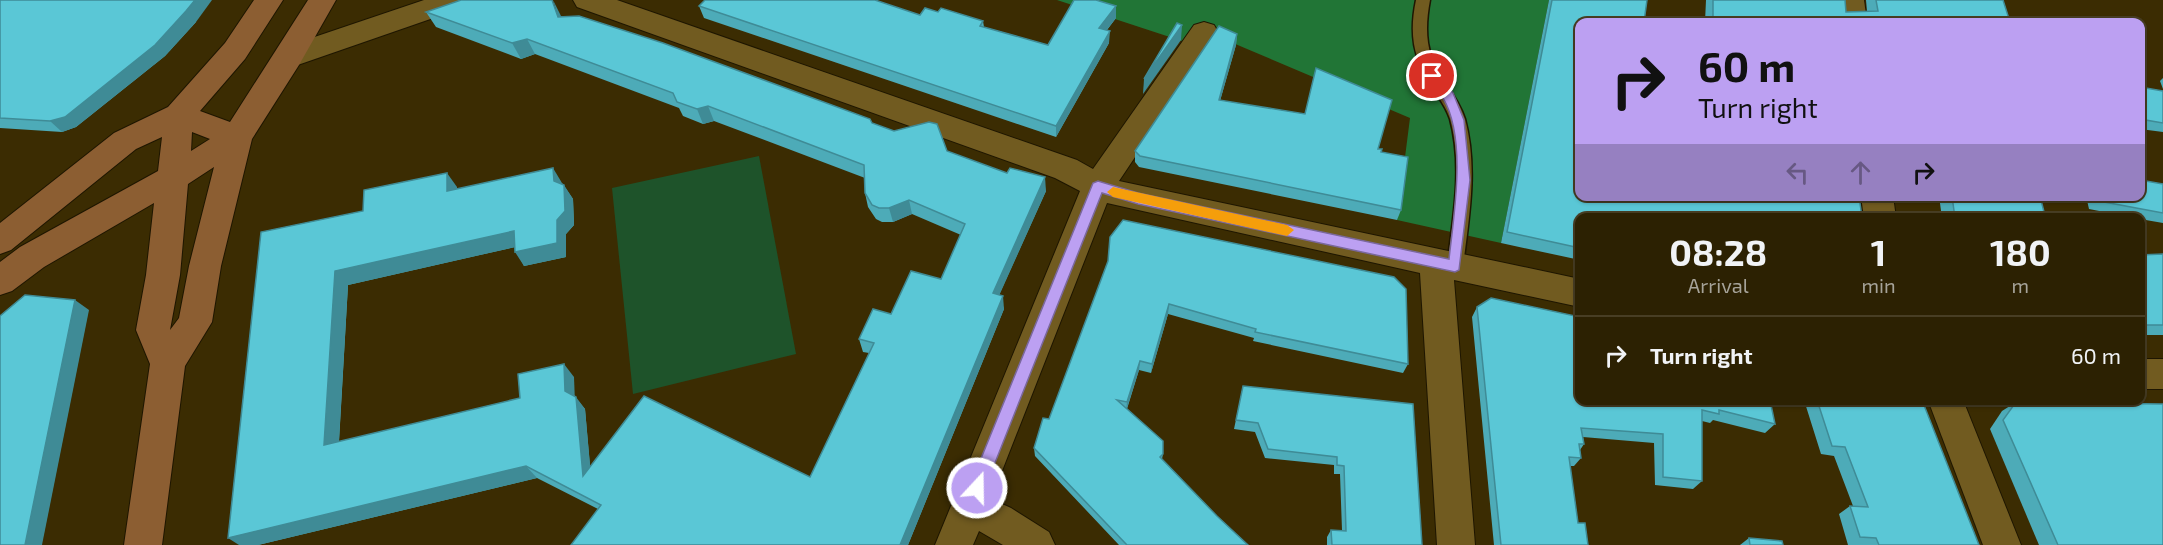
<!DOCTYPE html>
<html lang="en">
<head>
<meta charset="utf-8">
<style>
  body { margin:0; font-family:"Exo 2",sans-serif; background:#34290c; color:#f1f3f6; height:100vh; display:flex; flex-direction:column; font-size:22px; white-space:nowrap }
  * { box-sizing:border-box; margin:0 }
  p { font-size:20px; color:#a6a399 }
  .icon { flex:none; width:33px; height:33px; fill:none; stroke:currentColor; stroke-width:2; stroke-linecap:round; stroke-linejoin:round }
  .map { position:relative; flex:1; overflow:hidden }
  .drawer { position:absolute; left:1575px; top:213px; width:570px; height:192px; display:flex; flex-direction:column; background:#2c2102; border-radius:12px; box-shadow:0 2px 4px #0004,0 0 0 2px #483e24 }
  .drawer>* { flex:none }
  .top-card { position:absolute; left:1575px; top:18px; width:570px; height:183px; border-radius:12px; box-shadow:0 2px 4px #0004,0 0 0 2px #483e24; background:#bca0f2; color:#111; overflow:hidden }
  .pin { position:absolute; display:grid; place-items:center; width:51px; height:51px; color:#fff; margin:-26px; border:3px solid #fff; border-radius:50%; box-shadow:0 2px 6px #0007 }
  .me { position:absolute; width:66px; margin:-33px; rotate:21deg; stroke-linejoin:round; filter:drop-shadow(0 0 4px #0008) }
  .turn { display:flex; align-items:center; gap:21px; height:126px; padding:0 24px; font-size:27px }
  .turn .icon { width:78px; height:78px; stroke-width:2.5 }
  .turn b { display:block; font-size:42px; line-height:51px }
  .lanes { display:flex; align-items:center; height:57px; padding:0 24px; background:#0003; justify-content:center; gap:30px; direction:ltr }
  .lanes .off { opacity:.35 }
  .eta { display:flex; justify-content:space-evenly; align-items:center; height:102px; text-align:center }
  .eta b { font-size:36px; font-weight:700; line-height:42px }
  ul { padding:0; list-style:none }
  li { display:flex; align-items:center; gap:18px; height:78px; padding:0 24px; border-top:2px solid #483e24 }
  li div { flex:1 }
  li b { display:block; font-size:22px }
  li em { font-style:normal }
  .map>svg:first-child { display:block }
  .green { fill:#1e532a }
  .forest { fill:#217536 }
  .lines { fill:none; stroke-linecap:round; stroke-linejoin:round }
  .lane-casing { stroke:#1e1601; stroke-width:3 }
  .street-casing { stroke:#1e1601; stroke-width:2 }
  .secondary-casing { stroke:#1e1601; stroke-width:2 }
  .lane { fill:#715b20; fill-rule:evenodd }
  .street { fill:#715b20; fill-rule:evenodd }
  .secondary { fill:#8c5e32; fill-rule:evenodd }
  .wall { fill:#4dabb8 }
  .shaded-wall { fill:#3f8b96 }
  .building { fill:#5ac7d6; stroke:#3f8b96; stroke-width:1.5 }
  .route { fill:#bca0f2; stroke:#7a689d; stroke-width:1.5 }
  .slow { fill:#f59e0b }
</style>
</head>
<body>
<div class="map">
<svg width="2163" height="545" viewBox="0 0 2163 545">
  <rect width="100%" height="100%" fill="#3b2c02"/>
  <polygon class="green" points="759,156 796,354 633,394 612,188"/>
  <polygon class="forest" points="1057,0 1549,0 1501,243 1397,220 1410,118 1195,27 1185,42"/>
  <g class="lines">
    <defs>
      <path id="lane" d="M1416 0H1430C1424 32 1426 56 1445 83 1453 94 1461 106 1465 119 1478 167 1469 218 1463 266L1461 271 1455 273 1449 271 1447 266C1453 218 1463 167 1450 119 1446 107 1439 98 1432 87 1413 58 1409 34 1416 0Z"/>
      <g id="street">
        <polygon points="424,0 469,0 465,7 289,68 279,65 274,57 279,49"/>
        <polygon points="573,0 617,0 1077,160 1093,169 1194,25 1204,22 1214,25 1218,32 1214,39 1119,181 1580,279 1580,307 1454,280 1475,545 1437,545 1420,273 1107,203 991,499 1011,508 1049,532 1055,545 1003,545 979,531 973,545 935,545 1080,191 1055,178 577,7"/>
        <polygon points="1836,0 1864,0 1867,22 1839,22"/>
        <polygon points="1861,196 1893,196 1896,218 1864,218"/>
        <rect x="2140" y="359" width="23" height="30"/>
        <polygon points="1928,400 1963,400 2021,545 1983,545"/>
      </g>
      <path id="secondary" d="M254 0H283L245 59 200 111 230 122 308 0H336L299 65 252 139 221 266 212 322 185 366 162 545H124L150 364 136 330 146 275 154 203 44 267 12 291 0 295V262L20 247 158 171 162 137 136 149 11 250 0 254V223L114 133 168 107 225 43ZM192 132 210 139 191 151ZM214 167 189 266 179 318 170 330 180 275 188 184Z"/>
    </defs>
    <use href="#lane" class="lane-casing"/>
    <use href="#street" class="street-casing"/>
    <use href="#secondary" class="secondary-casing"/>
    <use href="#lane" class="lane"/>
    <use href="#street" class="street"/>
    <use href="#secondary" class="secondary"/>
  </g>
  <g class="wall">
    <polygon points="0,0 196,22 165,56 76,127 62,132 0,128"/>
    <polygon points="1549,0 1647,0 1580,218 1580,260 1501,243"/>
    <polygon points="1706,0 1845,0 1846,12 1867,11 1866,0 2003,0 2010,22 1705,22"/>
    <polygon points="699,6 920,15 938,12 983,21 984,27 1048,45 1116,18 1107,30 1109,43 1056,137 704,18"/>
    <polygon points="426,12 561,16 872,123 947,151 1046,191 999,295 1004,309 908,545 571,545 598,509 537,478 258,545 363,211 457,187 457,189 562,183 573,199 574,225 566,234 566,257 524,266 515,247 348,285 339,442 520,398 574,377 574,396 585,409 590,466 810,477 869,353 863,352 859,339 891,314 941,279 961,235 912,214 893,222 882,222 876,219 868,207 865,193 865,178 714,121 703,124 683,116 679,108 535,54 521,59 436,27"/>
    <polygon points="1237,34 1236,45 1220,101 1378,149 1381,152 1401,210 1397,220 1139,167 1135,162 1135,151"/>
    <polygon points="2163,78 2163,89 2160,81"/>
    <polygon points="2140,87 2163,91 2163,132 2140,129"/>
    <polygon points="2163,184 2163,223 2140,219 2140,218 2135,218 2089,209 2086,196 2140,196"/>
    <polygon points="1939,196 2040,196 2044,212 2051,218 1942,218"/>
    <polygon points="2163,254 2163,335 2140,335 2140,255"/>
    <polygon points="1108,261 1408,364 1403,373 1253,341 1254,338 1168,314 1151,373 1139,370 1127,409 1163,454 1162,459 1217,516 1248,545 1119,545 1035,456 1034,448 1049,419"/>
    <polygon points="1477,307 1770,400 1775,424 1765,433 1713,420 1710,423 1702,421 1702,481 1693,489 1655,485 1654,443 1583,437 1584,444 1580,450 1581,458 1574,466 1570,466 1578,523 1588,545 1494,545 1472,317"/>
    <polygon points="1243,386 1413,404 1422,545 1327,545 1327,537 1331,530 1342,530 1340,474 1334,474 1334,465 1265,458 1255,432 1234,429"/>
    <polygon points="1804,400 1922,400 1979,545 1848,545 1839,514 1850,506 1853,506 1834,456 1821,454"/>
    <polygon points="2016,402 2163,545 2039,545 1990,429 2002,411"/>
    <polygon points="1749,538 1783,545 1740,545"/>
  </g>
  <g class="shaded-wall">
    <polygon points="195,0 212,0 196,22 165,56 76,127 62,132 50,121"/>
    <polygon points="553,0 561,16 566,32 558,17"/>
    <polygon points="1116,6 1116,18 1099,40 1099,28"/>
    <polygon points="1182,25 1181,40 1143,94 1144,79"/>
    <polygon points="1110,31 1109,43 1056,137 1056,126"/>
    <polygon points="1237,34 1236,45 1217,111 1219,100"/>
    <polygon points="527,39 535,54 521,59 512,43"/>
    <polygon points="708,106 714,121 703,124 697,109"/>
    <polygon points="553,168 562,183 563,195 554,181"/>
    <polygon points="447,173 457,187 457,205 447,191"/>
    <polygon points="1045,177 1046,191 994,307 993,293"/>
    <polygon points="564,185 573,199 574,225 566,234 566,257 524,266 515,252"/>
    <polygon points="909,200 912,214 893,222 889,208"/>
    <polygon points="514,231 524,245 348,285 338,457 324,445 335,271"/>
    <polygon points="1003,296 1004,309 908,545 900,545"/>
    <polygon points="75,300 89,310 42,545 25,545"/>
    <polygon points="1169,304 1168,314 1151,373 1152,364"/>
    <polygon points="1140,361 1139,370 1126,411 1127,402"/>
    <polygon points="564,364 574,377 575,403 565,391"/>
    <polygon points="576,397 585,409 592,487 583,476"/>
    <polygon points="526,466 537,478 258,545 239,545 228,538"/>
  </g>
  <g class="building">
    <polygon points="0,0 195,0 186,11 155,45 65,117 50,121 0,118"/>
    <polygon points="461,0 552,0 558,17 579,16 663,43 870,119 872,123 894,131 929,122 937,124 947,151 1007,173 1010,168 1045,177 993,293 1003,296 900,545 571,545 601,505 526,466 228,538 261,232 363,211 364,190 447,173 447,191 553,168 554,181 564,185 565,211 557,220 557,243 515,252 514,231 335,271 324,445 520,398 518,374 564,364 565,391 576,397 583,476 644,396 810,477 874,343 859,339 873,309 891,314 911,271 941,279 965,224 909,200 889,208 879,208 872,205 865,193 864,165 708,106 697,109 677,102 673,93 527,39 512,43 426,12"/>
    <polygon points="705,0 875,0 920,15 925,8 938,12 941,8 983,21 980,26 1048,45 1074,0 1096,0 1116,6 1099,28 1110,31 1056,126 699,6"/>
    <polygon points="1552,0 1647,0 1644,22 1580,22 1580,196 1859,196 1862,218 1580,218 1580,248 1507,232"/>
    <polygon points="1713,0 1845,0 1846,12 1878,11 1876,0 2003,0 2010,22 1713,22"/>
    <polygon points="1177,23 1182,25 1144,79"/>
    <polygon points="1219,26 1237,34 1219,100 1305,114 1316,68 1392,100 1378,149 1382,149 1381,152 1408,157 1401,210 1140,156 1135,151"/>
    <polygon points="2140,87 2163,91 2163,123 2140,119"/>
    <polygon points="2140,180 2163,184 2163,213 2099,201 2097,196 2140,196"/>
    <polygon points="1952,196 2040,196 2044,212 2050,213 2051,218 1955,218"/>
    <polygon points="1123,220 1394,277 1406,289 1408,364 1255,332 1256,329 1169,304 1152,364 1140,361 1127,402 1117,400 1163,441 1163,454 1160,457 1217,516 1248,545 1127,545 1034,448 1043,418 1049,419 1108,261 1110,237"/>
    <polygon points="2163,254 2163,325 2140,325 2140,255"/>
    <polygon points="25,295 75,300 25,545 0,545 0,316"/>
    <polygon points="1491,298 1580,317 1580,400 1770,400 1775,424 1719,410 1719,414 1702,410 1702,481 1663,477 1663,434 1581,428 1584,444 1579,444 1581,458 1569,457 1578,523 1585,523 1588,545 1501,545 1477,307"/>
    <polygon points="1243,386 1413,404 1422,545 1332,545 1331,530 1346,531 1344,466 1337,465 1337,457 1268,449 1258,423 1236,420"/>
    <polygon points="1817,400 1922,400 1979,545 1879,545 1876,538 1860,537 1850,506 1868,507 1845,447 1832,446"/>
    <polygon points="2016,402 2163,404 2163,545 2058,545 2003,420"/>
    <polygon points="1749,538 1782,541 1783,545 1750,545"/>
  </g>
  <path class="route" d="M1432 71 1437 73 1453 93 1464 120 1470 180 1459 270 1455 272 1138 204 1102 193 985 488 982 493 977 495 972 493 969 488 1093 183 1098 181 1138 193 1449 259C1454 214 1467 139 1443 98 1438 90 1431 84 1426 76Z"/>
  <polygon class="slow" points="1113,187 1287,225 1294,230 1287,236 1113,197 1107,192"/>
</svg>
<div class="pin" style="left:1432px;top:76px;background:#d93025"><svg class="icon" aria-label="arrive" viewBox="0 0 24 24"><path d="M6 21V4h12l-3 4 3 4H6"/></svg></div>
<svg class="me" style="left:977px;top:488px" viewBox="-20 -20 40 40"><circle r="17" fill="#bca0f2" stroke="#fff" stroke-width="3"/><path d="M0-11L8 9 0 5-8 9z" fill="#fff"/></svg>
<div class="top-card">
<div class="turn"><svg class="icon" aria-label="right" viewBox="0 0 24 24"><path d="M7 20v-9h11M14 6l5 5-5 5"/></svg><div><b>60 m</b>Turn right</div></div>
<div class="lanes"><svg class="icon off" aria-label="left" viewBox="0 0 24 24"><path d="M17 20v-9H6M10 6l-5 5 5 5"/></svg><svg class="icon off" aria-label="ahead" viewBox="0 0 24 24"><path d="M12 20V5M6 11l6-6 6 6"/></svg><svg class="icon" aria-label="right" viewBox="0 0 24 24"><path d="M7 20v-9h11M14 6l5 5-5 5"/></svg></div>
</div>
<section class="drawer">
<div class="eta">
<div><b>08:28</b><p>Arrival</p></div>
<div><b>1</b><p>min</p></div>
<div><b>180</b><p>m</p></div>
</div>
<ul>
<li><svg class="icon" aria-label="right" viewBox="0 0 24 24"><path d="M7 20v-9h11M14 6l5 5-5 5"/></svg><div><b>Turn right</b></div><em>60 m</em></li>
</ul>
</section>
</div>
</body>
</html>
